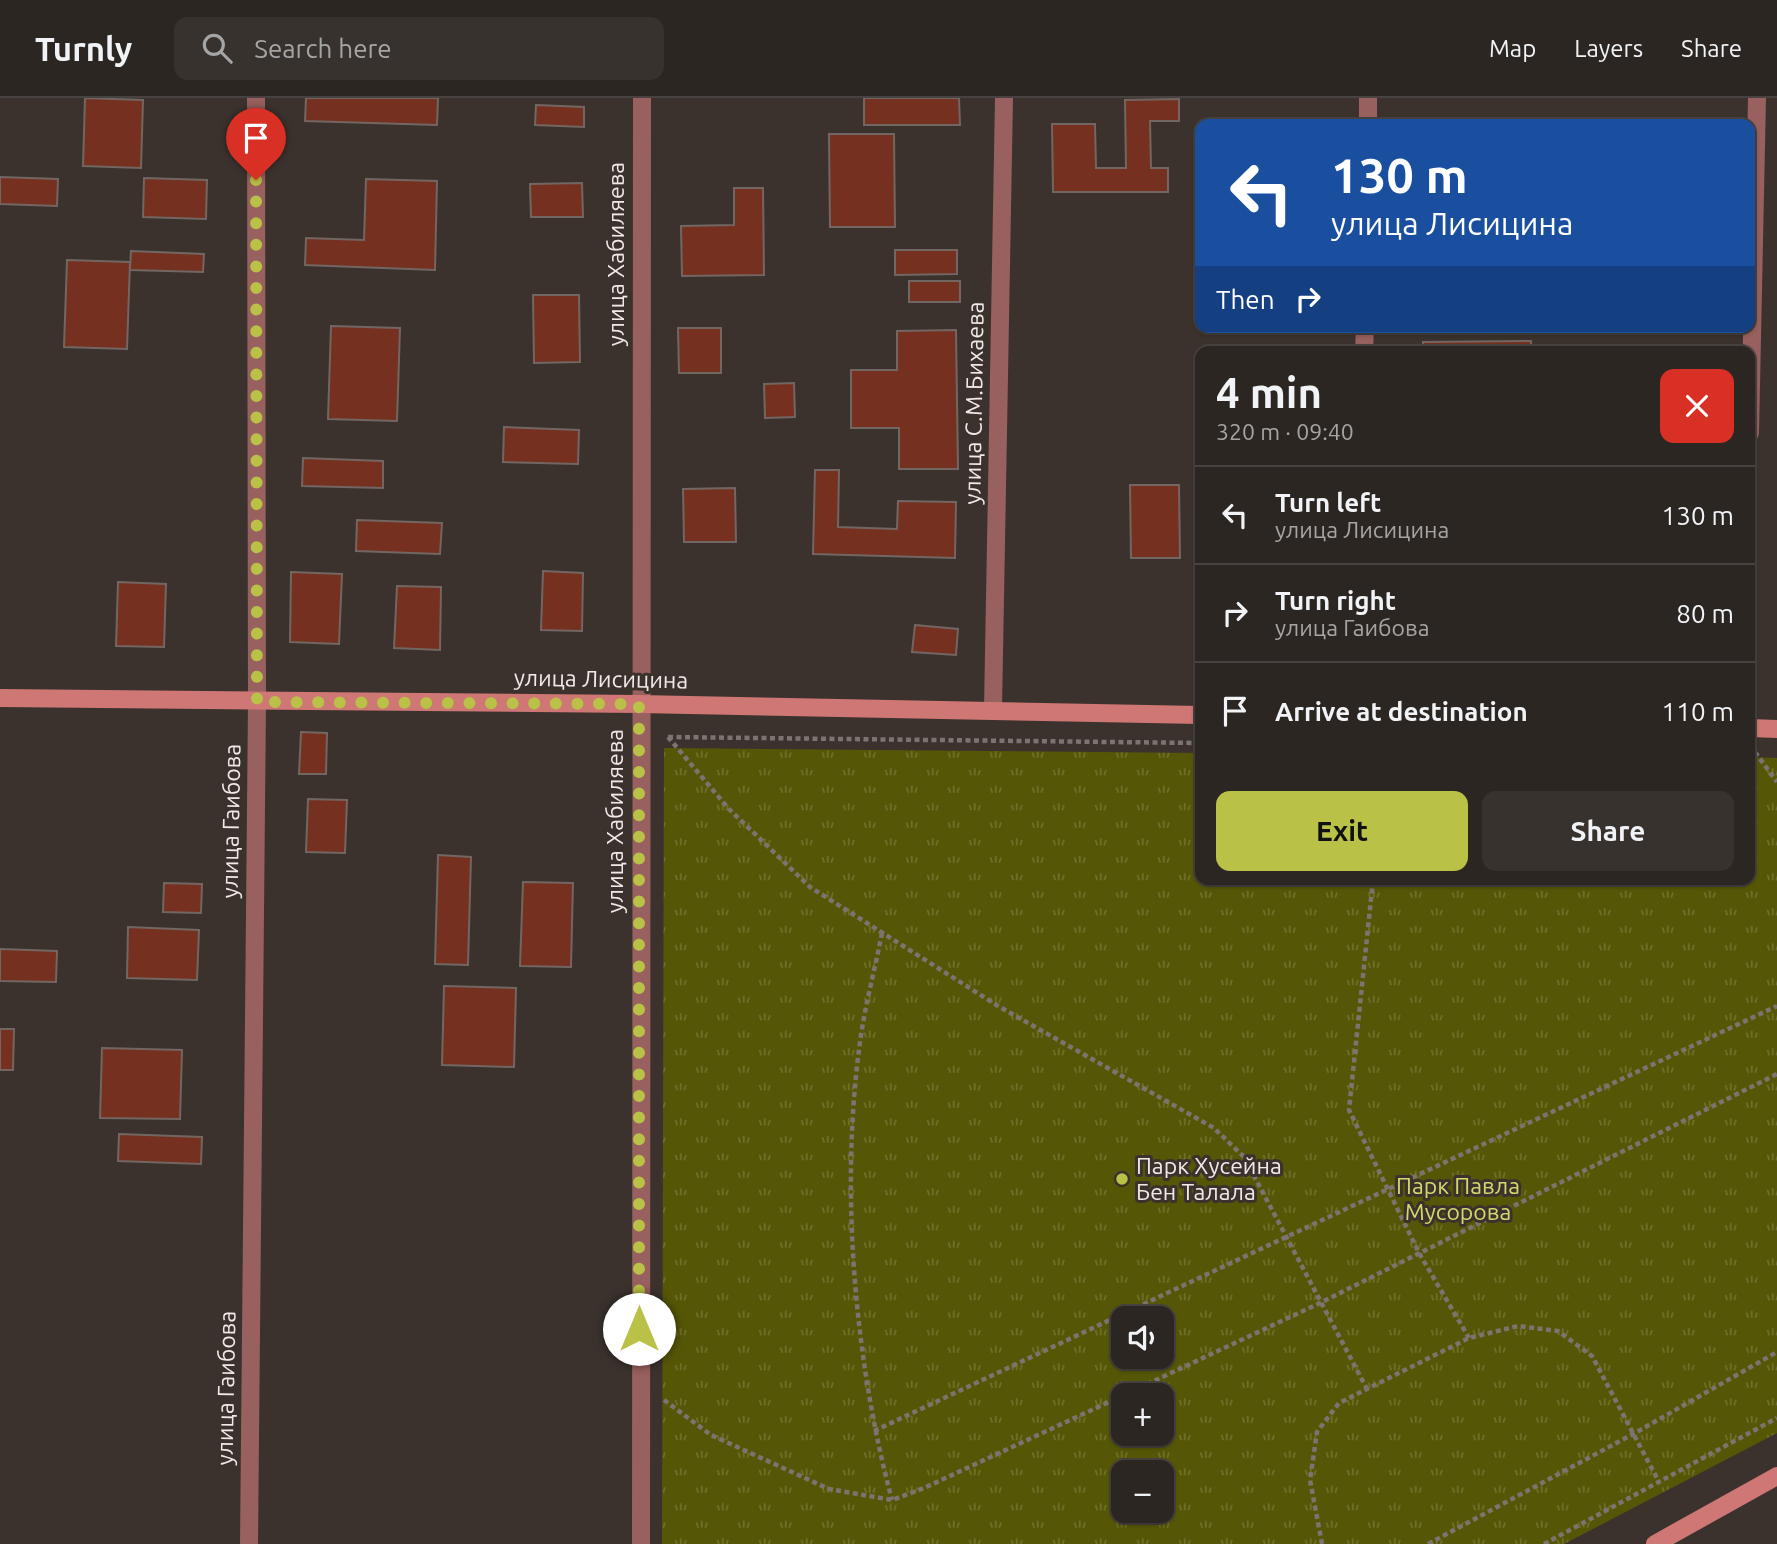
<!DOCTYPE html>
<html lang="en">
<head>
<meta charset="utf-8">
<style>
  body { margin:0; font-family:Ubuntu,sans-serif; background:#38322f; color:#f1f3f6; height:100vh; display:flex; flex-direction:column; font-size:26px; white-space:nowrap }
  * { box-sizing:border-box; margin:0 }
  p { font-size:23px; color:#a6a5a5 }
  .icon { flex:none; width:38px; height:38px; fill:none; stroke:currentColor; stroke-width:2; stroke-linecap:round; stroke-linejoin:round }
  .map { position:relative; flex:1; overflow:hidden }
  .sheet { position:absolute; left:1195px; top:248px; width:560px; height:539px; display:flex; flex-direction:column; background:#2c2622; border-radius:14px; box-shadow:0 2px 5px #0004,0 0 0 2px #484340 }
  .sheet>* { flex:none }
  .banner { position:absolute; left:1195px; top:21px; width:560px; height:214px; border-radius:14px; box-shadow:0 2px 5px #0004,0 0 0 2px #484340; background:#1a4fa0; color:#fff; overflow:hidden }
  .tools { position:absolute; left:1111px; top:1208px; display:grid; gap:14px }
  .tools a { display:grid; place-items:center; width:63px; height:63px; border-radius:14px; background:#2c2622; box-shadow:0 2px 5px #0004,0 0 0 2px #484340; font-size:35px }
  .pin { position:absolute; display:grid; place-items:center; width:60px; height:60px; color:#fff; margin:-72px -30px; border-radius:50% 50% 50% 0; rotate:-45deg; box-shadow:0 0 7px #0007 }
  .pin .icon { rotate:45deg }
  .me { position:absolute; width:77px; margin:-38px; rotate:0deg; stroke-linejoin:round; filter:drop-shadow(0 0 5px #0008) }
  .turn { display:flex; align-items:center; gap:24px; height:147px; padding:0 21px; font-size:32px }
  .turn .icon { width:91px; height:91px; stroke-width:2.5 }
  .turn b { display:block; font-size:49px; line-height:60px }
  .then { display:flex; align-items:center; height:66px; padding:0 21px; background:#0003; gap:14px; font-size:26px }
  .round { display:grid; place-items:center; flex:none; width:74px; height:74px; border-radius:14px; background:#38322f }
  .head { display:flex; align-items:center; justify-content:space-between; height:119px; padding:0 21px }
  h1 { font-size:42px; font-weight:700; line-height:52px }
  .action { display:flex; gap:14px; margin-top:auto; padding:14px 21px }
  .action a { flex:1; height:80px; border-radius:14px; background:#b9c146; color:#111; font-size:28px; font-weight:700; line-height:80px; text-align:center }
  .action a+a { background:#38322f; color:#f1f3f6 }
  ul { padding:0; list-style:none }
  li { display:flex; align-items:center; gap:21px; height:98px; padding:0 21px; border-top:2px solid #484340 }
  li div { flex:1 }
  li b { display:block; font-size:26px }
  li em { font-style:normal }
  header { display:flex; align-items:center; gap:42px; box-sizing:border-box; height:98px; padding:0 35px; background:#2c2622; border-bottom:2px solid #484340 }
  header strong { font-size:33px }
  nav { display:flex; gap:38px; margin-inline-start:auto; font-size:24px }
  .search { width:490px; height:63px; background:#38322f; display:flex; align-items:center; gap:18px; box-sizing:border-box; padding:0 24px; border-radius:14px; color:#a6a5a5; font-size:26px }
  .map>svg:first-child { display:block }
  .grass { fill:url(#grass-tufts); fill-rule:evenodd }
  .building { fill:#76301f; stroke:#726663; stroke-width:2 }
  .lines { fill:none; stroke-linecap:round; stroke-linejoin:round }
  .path { stroke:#7c7470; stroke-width:4.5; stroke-dasharray:5 3.5; stroke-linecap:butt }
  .street { stroke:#98605e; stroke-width:18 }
  .secondary { stroke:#cf7775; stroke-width:18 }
  .route { stroke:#b9c146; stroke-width:12; stroke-dasharray:0 21.6 }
  .poi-dot { fill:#b9c146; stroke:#3b322d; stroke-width:2.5 }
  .labels { text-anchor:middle; stroke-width:6; stroke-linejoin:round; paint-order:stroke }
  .street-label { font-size:23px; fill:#f0eae7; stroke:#3b322d }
  .poi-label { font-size:23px; fill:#f0eae7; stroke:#3b322d; text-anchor:start }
  .park-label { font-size:23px; fill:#d5d86b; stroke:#3b322d }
</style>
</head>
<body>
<header>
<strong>Turnly</strong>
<div class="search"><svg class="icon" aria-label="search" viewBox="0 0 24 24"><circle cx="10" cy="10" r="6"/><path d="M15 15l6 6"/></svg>Search here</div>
<nav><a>Map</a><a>Layers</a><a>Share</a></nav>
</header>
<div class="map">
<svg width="1777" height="1446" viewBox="0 0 1777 1446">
  <defs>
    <pattern id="grass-tufts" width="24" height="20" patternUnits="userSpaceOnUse" patternTransform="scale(1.75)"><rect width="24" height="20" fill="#565706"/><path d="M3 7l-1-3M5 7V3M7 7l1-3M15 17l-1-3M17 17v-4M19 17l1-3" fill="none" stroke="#6f6f2a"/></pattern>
  </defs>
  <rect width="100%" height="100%" fill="#3b322d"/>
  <path class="grass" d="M664 650 1200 655V782H1750V659L1777 660V1335L1564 1446H662ZM1124 1220H1162V1258H1124ZM1124 1297H1162V1335H1124ZM1124 1374H1162V1412H1124Z"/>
  <g class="building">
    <polygon points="85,0 143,2 141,70 83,68"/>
    <polygon points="306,0 438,0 437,27 305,23"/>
    <polygon points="864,0 959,0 960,27 864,27"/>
    <polygon points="1179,1 1179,23 1150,23 1151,70 1168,70 1168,94 1053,94 1052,26 1095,26 1096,70 1126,70 1125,2"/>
    <polygon points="536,7 584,9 584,29 535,27"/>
    <polygon points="829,36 894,36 895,129 830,129"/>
    <polygon points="0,79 58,81 57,108 0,106"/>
    <polygon points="144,80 207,82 206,121 143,119"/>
    <polygon points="366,81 437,83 435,172 305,167 306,140 364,142"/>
    <polygon points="582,85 583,119 531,119 530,86"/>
    <polygon points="734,90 763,90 764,177 682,178 681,128 734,127"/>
    <polygon points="1194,137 1200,137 1200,187 1195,187"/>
    <polygon points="895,152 957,152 957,176 895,177"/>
    <polygon points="131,153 204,156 203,174 130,172"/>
    <polygon points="67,162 130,164 127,251 64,249"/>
    <rect x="909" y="183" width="51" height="21"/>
    <polygon points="533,197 579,197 580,264 534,265"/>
    <polygon points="331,228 400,230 397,323 328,321"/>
    <polygon points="678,230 721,230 721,275 679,275"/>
    <polygon points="956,232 958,371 899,371 899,330 851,330 851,272 897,272 897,233"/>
    <polygon points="1531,243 1531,254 1423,254 1423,244"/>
    <polygon points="794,285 795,319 765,320 764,286"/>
    <polygon points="504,329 579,332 578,366 503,364"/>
    <polygon points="303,360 383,363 383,390 302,388"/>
    <polygon points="815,372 839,372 838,429 897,431 898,403 956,404 955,460 813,456"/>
    <polygon points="1130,387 1179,387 1180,460 1131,460"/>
    <polygon points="735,390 736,444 684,444 683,391"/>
    <polygon points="357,422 442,425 440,456 356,453"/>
    <polygon points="1195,470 1200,470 1200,553 1196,553"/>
    <polygon points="543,473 583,475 582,533 541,532"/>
    <polygon points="291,474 342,476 339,546 290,544"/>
    <polygon points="118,484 166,486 164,549 116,548"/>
    <polygon points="397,488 441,489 440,552 394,550"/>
    <polygon points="915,527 958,531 956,557 912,554"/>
    <polygon points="301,634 327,635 326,676 299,676"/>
    <polygon points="308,701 347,702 345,755 306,754"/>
    <polygon points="438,757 471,759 468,867 435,866"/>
    <polygon points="523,784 573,785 571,869 520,868"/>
    <polygon points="164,785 202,786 201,815 163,814"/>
    <polygon points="128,829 199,832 197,882 127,880"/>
    <polygon points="0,851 57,853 56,884 0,883"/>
    <polygon points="444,888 516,890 514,969 442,967"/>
    <polygon points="0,931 14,931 13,972 0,972"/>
    <polygon points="102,950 182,952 180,1021 100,1020"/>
    <polygon points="119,1036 202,1039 201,1066 118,1063"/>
  </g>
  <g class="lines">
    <g class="path">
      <polyline points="668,639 729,711 810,789 998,908 1214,1030 1244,1059 1367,1291"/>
      <polyline points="668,639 1200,645"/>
      <polyline points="1755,654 1777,684"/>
      <polyline points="1373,782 1349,1012 1419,1155 1469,1240"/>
      <path d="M882 835C875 871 865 907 860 944 840 1089 854 1261 892 1402"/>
      <polyline points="1124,1297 1320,1205 1777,976"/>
      <polyline points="664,1302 711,1337 829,1391 892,1402 924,1390 1124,1297"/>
      <polyline points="874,1333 1777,908"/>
      <polyline points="1322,1446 1310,1382 1317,1334 1339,1305 1469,1240 1518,1228 1558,1233 1592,1258 1659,1384"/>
      <polyline points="1428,1446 1635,1335 1777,1254"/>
      <polyline points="1544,1446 1777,1320"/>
    </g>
    <g class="street">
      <polyline points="1368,26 1368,0"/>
      <polyline points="1364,254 1365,229"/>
      <polyline points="1750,335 1757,0"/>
      <polyline points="993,611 1004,0"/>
      <polyline points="249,1446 257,604 256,0"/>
      <polyline points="641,1446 642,0"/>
    </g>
    <g class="secondary">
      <polyline points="0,600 639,606 1200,617"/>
      <polyline points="1750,630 1777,631"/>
      <polyline points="1655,1446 1777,1378"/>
    </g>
  </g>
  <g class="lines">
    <polyline class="route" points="256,82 257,604 639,606 639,1231"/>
  </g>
  <circle class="poi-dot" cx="1122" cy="1081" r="7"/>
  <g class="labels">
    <g class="street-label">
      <text transform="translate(616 156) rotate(-90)" y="8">улица Хабиляева</text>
      <text transform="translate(974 305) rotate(-89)" y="8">улица С.М.Бихаева</text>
      <text transform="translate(601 581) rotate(1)" y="8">улица Лисицина</text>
      <text transform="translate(231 723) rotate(-89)" y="8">улица Гаибова</text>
      <text transform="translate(615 723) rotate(-90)" y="8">улица Хабиляева</text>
      <text transform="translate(226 1290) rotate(-89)" y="8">улица Гаибова</text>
    </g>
    <g class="poi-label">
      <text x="1136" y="1076">Парк Хусейна<tspan x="1136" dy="26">Бен Талала</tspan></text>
    </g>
    <g class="park-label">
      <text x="1458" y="1096">Парк Павла<tspan x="1458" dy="26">Мусорова</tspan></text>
    </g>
  </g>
</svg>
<div class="tools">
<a><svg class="icon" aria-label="sound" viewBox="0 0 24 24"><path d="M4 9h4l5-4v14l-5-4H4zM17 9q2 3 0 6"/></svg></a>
<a>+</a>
<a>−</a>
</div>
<div class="pin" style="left:256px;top:82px;background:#d93025"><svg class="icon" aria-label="arrive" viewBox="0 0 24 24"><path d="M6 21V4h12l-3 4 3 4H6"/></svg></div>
<svg class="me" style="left:639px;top:1231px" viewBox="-20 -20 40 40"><circle r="19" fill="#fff"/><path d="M0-13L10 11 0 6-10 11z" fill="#b9c146"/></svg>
<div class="banner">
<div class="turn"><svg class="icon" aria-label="left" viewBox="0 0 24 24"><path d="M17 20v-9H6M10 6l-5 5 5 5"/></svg><div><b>130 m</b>улица Лисицина</div></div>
<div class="then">Then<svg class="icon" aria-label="right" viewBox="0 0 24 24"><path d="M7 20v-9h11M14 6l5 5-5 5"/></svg></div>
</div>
<section class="sheet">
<div class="head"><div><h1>4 min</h1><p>320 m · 09:40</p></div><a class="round" style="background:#d93025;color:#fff"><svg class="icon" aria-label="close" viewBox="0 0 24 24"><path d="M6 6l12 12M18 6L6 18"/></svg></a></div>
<ul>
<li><svg class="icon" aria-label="left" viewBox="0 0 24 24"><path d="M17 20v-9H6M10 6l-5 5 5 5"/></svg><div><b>Turn left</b><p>улица Лисицина</p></div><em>130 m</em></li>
<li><svg class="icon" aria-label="right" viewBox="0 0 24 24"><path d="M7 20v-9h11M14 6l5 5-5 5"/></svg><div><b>Turn right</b><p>улица Гаибова</p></div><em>80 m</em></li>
<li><svg class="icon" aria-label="arrive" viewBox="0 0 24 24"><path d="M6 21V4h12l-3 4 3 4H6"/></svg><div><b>Arrive at destination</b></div><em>110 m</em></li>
</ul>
<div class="action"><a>Exit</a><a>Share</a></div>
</section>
</div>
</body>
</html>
